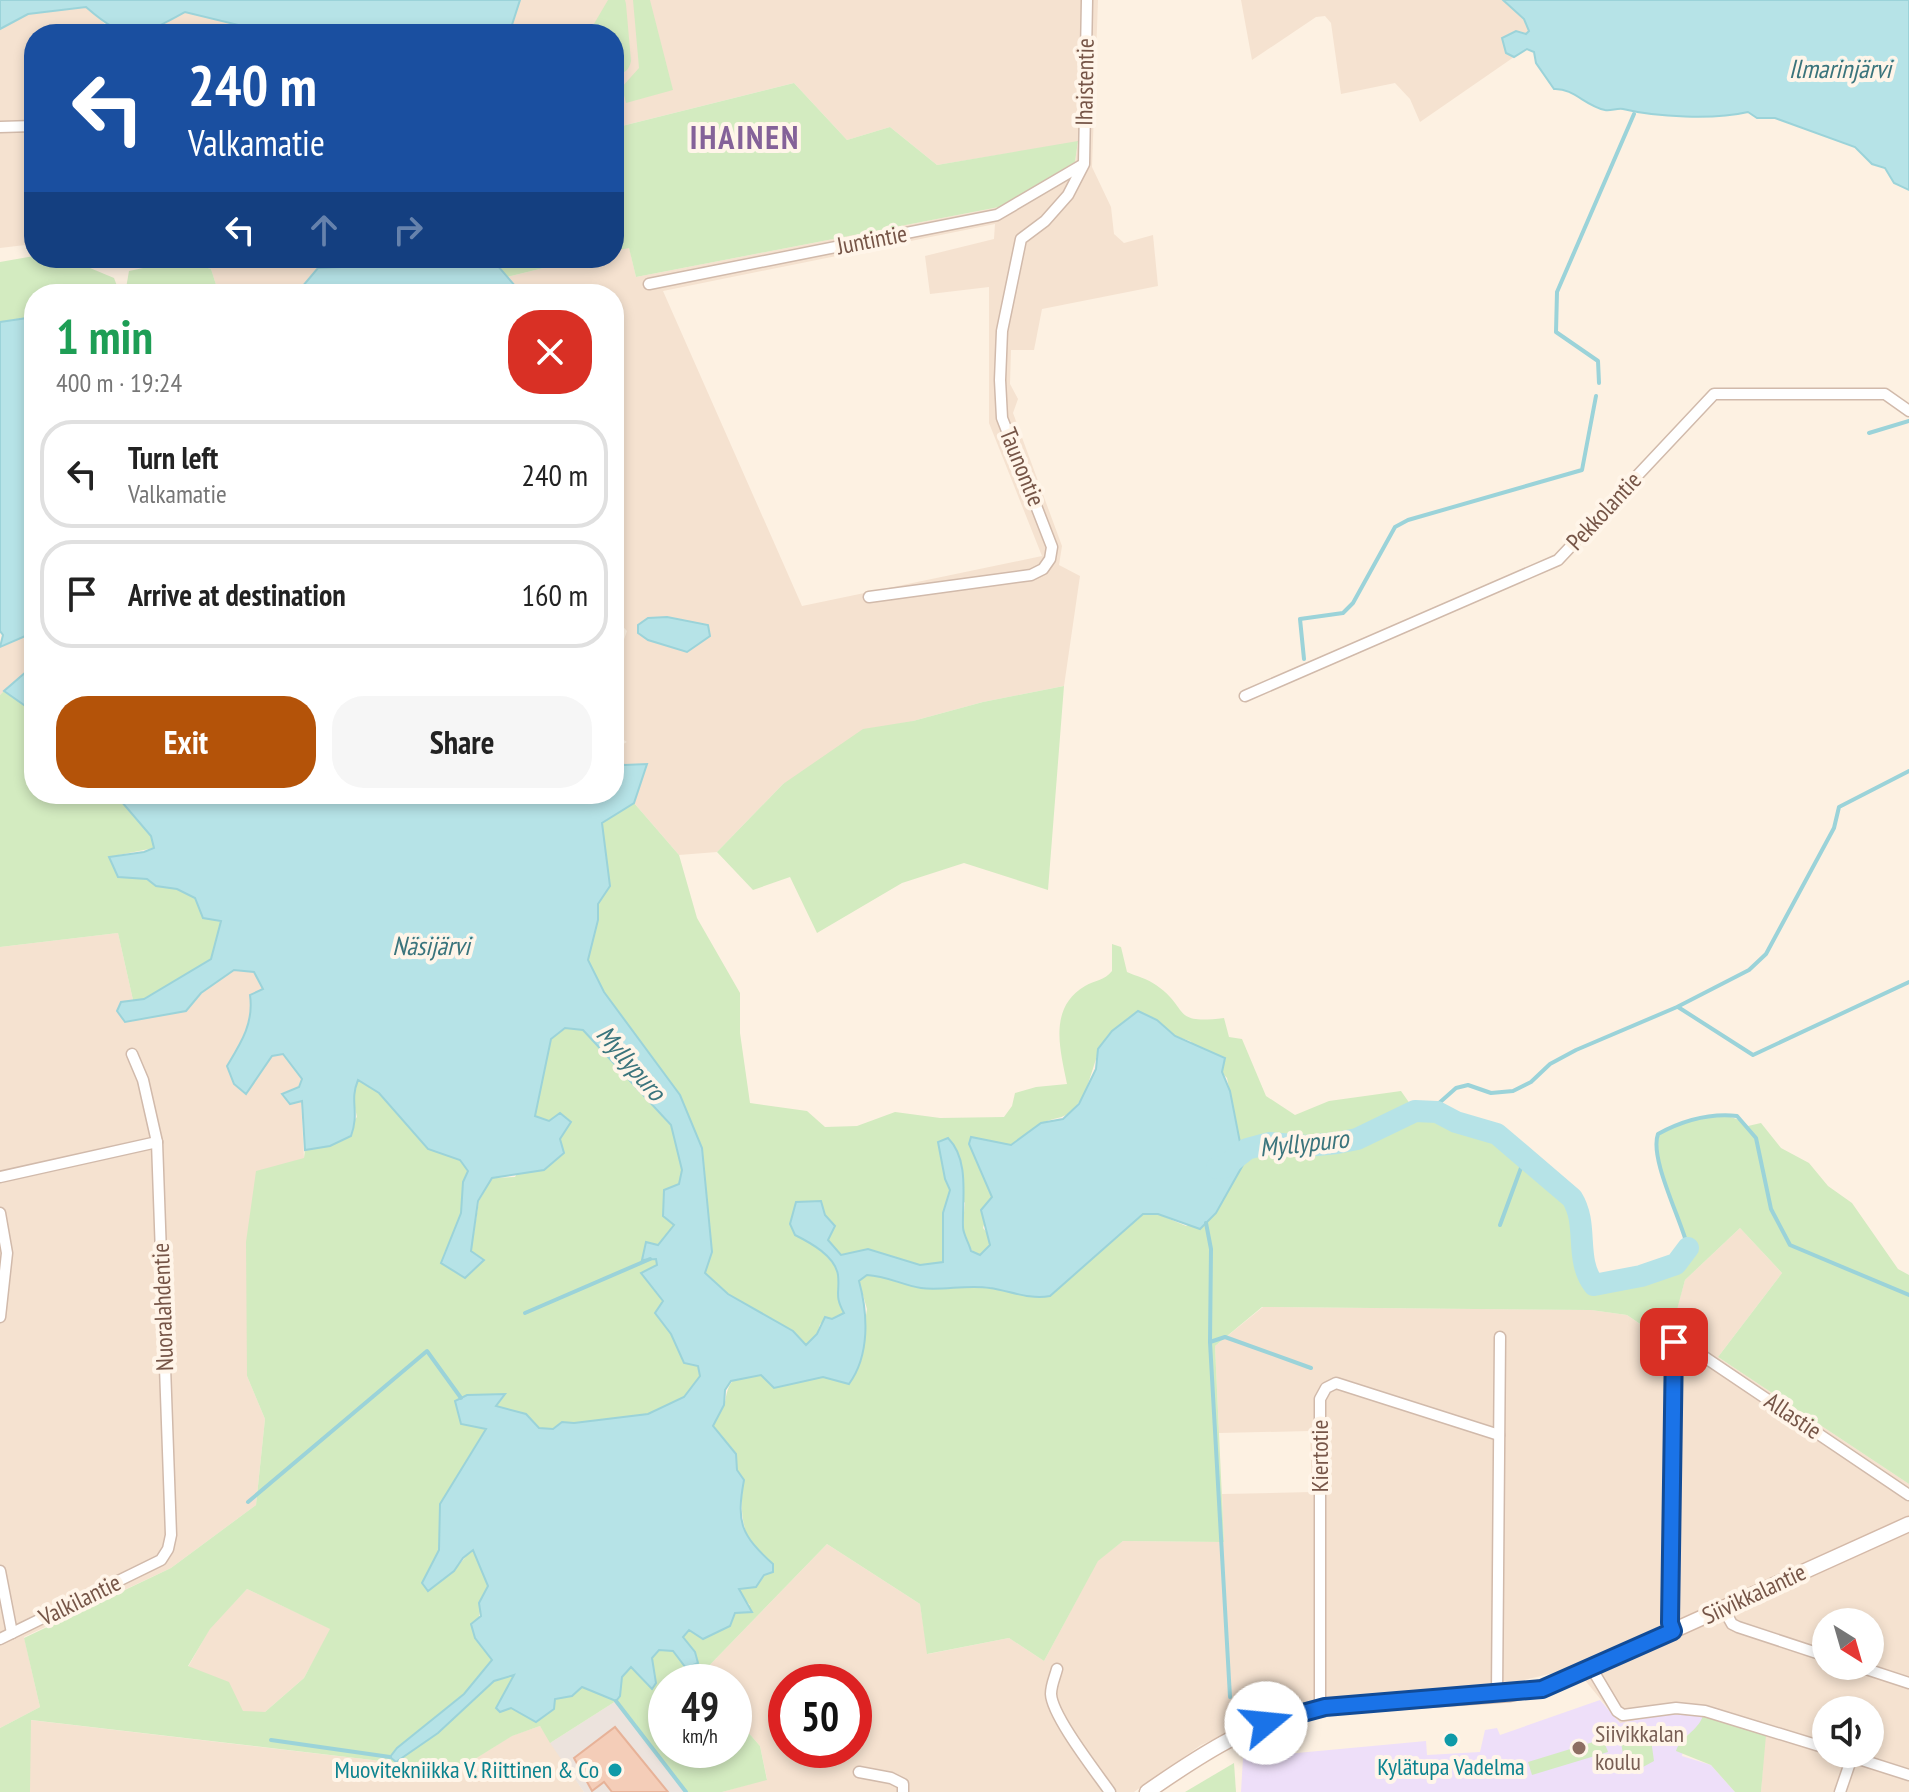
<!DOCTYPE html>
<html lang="en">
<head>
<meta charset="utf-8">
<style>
  body { margin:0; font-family:"PT Sans Narrow",sans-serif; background:#f6f6f6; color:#222; height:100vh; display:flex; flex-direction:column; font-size:30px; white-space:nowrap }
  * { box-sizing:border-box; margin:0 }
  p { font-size:26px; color:#767676 }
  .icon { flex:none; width:44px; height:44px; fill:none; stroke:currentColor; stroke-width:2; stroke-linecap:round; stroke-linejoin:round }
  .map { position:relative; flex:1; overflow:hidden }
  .sheet { position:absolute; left:24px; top:284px; width:600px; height:520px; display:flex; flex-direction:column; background:#fff; border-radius:32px; box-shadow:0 4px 12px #0003 }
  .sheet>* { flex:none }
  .banner { position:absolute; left:24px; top:24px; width:600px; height:244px; border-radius:32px; box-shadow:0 4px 12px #0003; background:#1a4fa0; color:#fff; overflow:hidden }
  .needle { width:52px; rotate:143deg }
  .fabs { position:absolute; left:1812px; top:1608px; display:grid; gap:16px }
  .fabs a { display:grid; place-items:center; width:72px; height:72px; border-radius:50%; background:#fff; box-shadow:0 4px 12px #0003; font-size:40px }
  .speed { position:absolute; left:648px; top:1664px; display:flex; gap:16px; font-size:40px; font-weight:700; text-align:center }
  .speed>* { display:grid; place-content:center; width:104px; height:104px; border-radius:50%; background:#fff; box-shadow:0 4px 12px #0003; line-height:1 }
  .speed small { font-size:20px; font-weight:400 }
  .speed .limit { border:12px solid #d22; background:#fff; color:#111 }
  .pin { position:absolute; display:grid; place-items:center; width:68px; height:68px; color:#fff; margin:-34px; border-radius:16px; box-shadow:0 4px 12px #0006 }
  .me { position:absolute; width:88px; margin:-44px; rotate:73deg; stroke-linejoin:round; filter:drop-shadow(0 0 6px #0008) }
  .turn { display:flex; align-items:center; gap:28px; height:168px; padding:0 32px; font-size:36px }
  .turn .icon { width:104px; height:104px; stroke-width:2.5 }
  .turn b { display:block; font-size:56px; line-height:68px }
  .lanes { display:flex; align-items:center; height:76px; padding:0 32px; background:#0003; justify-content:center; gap:40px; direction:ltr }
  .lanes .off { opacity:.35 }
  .round { display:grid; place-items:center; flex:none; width:84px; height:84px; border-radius:32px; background:#f6f6f6 }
  .summary { display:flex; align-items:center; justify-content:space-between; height:136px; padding:0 32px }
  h1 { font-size:48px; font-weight:600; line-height:60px; color:#1e9e55 }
  .cta { display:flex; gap:16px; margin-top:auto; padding:16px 32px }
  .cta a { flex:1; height:92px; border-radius:32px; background:#b45309; color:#fff; font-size:32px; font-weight:600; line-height:92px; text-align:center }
  .cta a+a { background:#f6f6f6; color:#222 }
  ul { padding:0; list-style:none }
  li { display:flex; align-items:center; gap:24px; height:108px; margin:0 16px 12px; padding:0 16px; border:4px solid #e0e0e0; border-radius:32px }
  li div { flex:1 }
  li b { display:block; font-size:30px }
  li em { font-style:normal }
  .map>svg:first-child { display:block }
  .residential { fill:#f5e2d0; fill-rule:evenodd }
  .industrial { fill:#ece3dd }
  .education { fill:#eedff9 }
  .green { fill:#d3ebc0; fill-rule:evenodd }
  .water { fill:#b6e3e7; stroke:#9bd3d9; stroke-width:2 }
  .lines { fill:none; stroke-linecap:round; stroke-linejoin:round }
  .stream { stroke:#9bd3d9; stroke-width:4 }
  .river { stroke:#b6e3e7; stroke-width:22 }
  .building { fill:#f4cdb8; stroke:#e7b298; stroke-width:2 }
  .minor-casing { stroke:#d1baab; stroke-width:13 }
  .secondary-casing { stroke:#d4b9a8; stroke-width:17 }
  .minor { stroke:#fff; stroke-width:10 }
  .secondary { stroke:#fff; stroke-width:14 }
  .route-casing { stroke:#114b97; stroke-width:20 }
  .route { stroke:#1a73e8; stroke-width:14 }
  .culture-dot { fill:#0f9aa8; stroke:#fff5e9; stroke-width:3 }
  .education-dot { fill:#8d6e63; stroke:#fff5e9; stroke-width:3 }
  .labels { text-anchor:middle; stroke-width:8; stroke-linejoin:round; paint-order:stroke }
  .street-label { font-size:24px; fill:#765547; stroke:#fff5e9 }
  .education-label { font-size:24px; fill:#785e54; stroke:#fff5e9; text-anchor:start }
  .culture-label { font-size:24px; fill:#0d838f; stroke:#fff5e9 }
  .water-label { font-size:26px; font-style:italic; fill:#3a747c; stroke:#fff5e9 }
  .district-label { font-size:32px; font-weight:bold; letter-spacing:2px; fill:#846299; stroke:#fff5e9 }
</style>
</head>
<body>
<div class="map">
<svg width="1909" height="1792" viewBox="0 0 1909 1792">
  <rect width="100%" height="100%" fill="#fdf1e2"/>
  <g class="residential">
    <path d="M520 0H1098L1092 167 1111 207 1114 234 1124 243 1153 235 1158 286 1042 309 1034 350H1011L1010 384 1018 399 1013 413 1062 546 1059 565 1080 576 1064 686 983 702 913 721 783 784 717 852 679 855 634 803 647 764 624 765 614 753V749L627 742 616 735 614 728V668L627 631 614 617V294H522L507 277 584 258H614V251L629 247 636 277 999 207 1075 162 1078 142 937 165 890 127 847 140 794 83 614 128V34H509ZM995 224 994 239 925 256 930 294 989 287V423L1042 556 802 606 663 291Z"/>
    <polygon points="1241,0 1503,0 1524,19 1529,31 1506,53 1514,57 1420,122 1410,99 1395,83 1341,94 1331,23 1325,16 1316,17 1252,60"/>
    <polygon points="86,7 109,28 143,34 34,34 34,244 0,248 0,29 28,14"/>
    <polygon points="185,12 255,29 256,34 147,34"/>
    <polygon points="175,258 347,258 342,267 318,268 297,293 287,294 219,294 211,269"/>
    <polygon points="31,633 34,637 34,665 0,695 0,647"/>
    <polygon points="118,933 133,1000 121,1002 186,1011 201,993 235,969 254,972 263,989 252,1010 245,1036 227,1066 284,1054 302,1079 299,1087 282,1093 301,1100 304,1158 247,1376 265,1419 256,1505 171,1568 24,1637 40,1707 0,1728 0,947"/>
    <path d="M1740 1228 1782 1273 1718 1357 1909 1484V1792H1761L1765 1735 1646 1716 1627 1724 1620 1723 1575 1668 1511 1683 1330 1701 1243 1726 1201 1745 1134 1792H722L767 1779 760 1746 734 1716V1682H705L700 1675 827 1544 920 1604 928 1654 1009 1638 1044 1661 1098 1560 1123 1541 1224 1542 1222 1494 1312 1492 1310 1431 1219 1433 1215 1346 1263 1307 1591 1310 1627 1315 1667 1343 1685 1280ZM1826 1622H1870V1666H1826ZM786 1682H854V1750H786ZM1826 1710H1870V1754H1826Z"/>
    <polygon points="247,1589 331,1629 304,1678 265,1712 243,1712 188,1667 210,1628"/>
    <polygon points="30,1720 381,1761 438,1782 511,1736 540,1726 584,1792 30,1792"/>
  </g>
  <polygon class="industrial" points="616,1701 687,1792 584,1792 550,1743"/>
  <polygon class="education" points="1600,1700 1620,1723 1668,1714 1703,1716 1699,1727 1685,1737 1682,1756 1711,1765 1735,1792 1241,1792 1243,1758 1426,1741 1427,1755 1480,1752 1485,1730 1497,1728 1500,1735"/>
  <g class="green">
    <path d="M608 0H625L626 4 631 61C629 71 624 74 614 73V34H588Z"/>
    <polygon points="633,0 650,0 673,90 626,103 622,87 639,68"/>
    <polygon points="794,83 847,140 890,127 937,165 1078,141 1075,162 999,207 636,277 629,248 614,251 614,128"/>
    <polygon points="34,256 66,258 114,278 120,294 34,294 34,316 19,319 34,317 0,420 0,262"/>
    <polygon points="491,258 584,258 507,277"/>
    <polygon points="181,260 211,269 219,294 125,294 129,271"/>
    <polygon points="1064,686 1048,890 964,863 902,883 817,933 790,877 753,890 717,852 783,784 863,729 913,721 983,702"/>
    <polygon points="4,691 34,712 34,794 115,794 152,836 154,848 109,857 118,877 148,879 156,886 177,889 195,897 221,921 211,959 144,999 133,1000 118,933 0,947 0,695"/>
    <path d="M634 803 679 855 697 918 740 993V1033L750 1103 807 1111 825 1127 857 1126 895 1112 940 1118 1004 1117 1012 1106 1015 1093 1036 1087 1067 1084C1060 1049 1048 1008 1085 986 1095 980 1104 981 1112 971V944L1121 947 1127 972C1136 976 1148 979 1156 985 1190 1008 1170 1025 1224 1018L1229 1037 1242 1039 1266 1096 1295 1115 1329 1101 1401 1091 1415 1111 1437 1112 1456 1122 1497 1134 1572 1198C1589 1225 1574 1259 1594 1285L1641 1276 1676 1264 1688 1249C1681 1219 1648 1159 1658 1134 1684 1119 1723 1105 1748 1126L1761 1123 1781 1148 1809 1163 1828 1186 1852 1203 1898 1269 1909 1275V1484L1718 1357 1782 1273 1740 1228 1685 1280 1668 1343 1627 1315 1591 1310 1262 1307 1215 1346 1224 1542 1123 1541 1098 1561 1044 1661 1009 1638 927 1654 920 1604 827 1544 700 1675 705 1682H666V1750H734V1716L760 1746 767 1780 722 1792H687L616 1701 550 1743 540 1726 512 1736 438 1782 381 1761 31 1720 30 1792H0V1728L40 1707 24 1638 171 1568 256 1505 265 1419 247 1376 246 1242 256 1171 304 1158 305 1150 330 1146 357 1117 352 1095 357 1079 379 1093 428 1149 460 1160 468 1171 463 1182 461 1213 441 1262 484 1261 471 1251 479 1201 492 1178 515 1177 549 1121 535 1116 551 1039 566 1028 583 1030 671 1126 682 1170 674 1225 658 1245 657 1265 641 1273 664 1301 655 1313 671 1334 684 1363 698 1366 700 1376 684 1397 648 1414 574 1423 562 1422 553 1429 539 1428 526 1414 495 1406 504 1394 467 1395 456 1401 461 1424 486 1428 440 1504 439 1550 422 1583 428 1591 454 1571 472 1549 488 1586C479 1603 480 1619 475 1638L492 1660 464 1694 397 1748 438 1733 494 1681 514 1674 500 1712 511 1708 536 1721 554 1699 572 1696 582 1687 620 1696 622 1677 631 1667 652 1689 655 1683 652 1658 660 1650 673 1651 686 1668 698 1663 695 1652 683 1637 690 1629 750 1605 740 1595 739 1589 756 1587 764 1575C747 1538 737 1521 744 1480L736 1470V1453L713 1426C716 1418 723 1410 725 1402 730 1375 734 1378 762 1375L774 1388 823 1376 857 1372 867 1309 859 1281 867 1275C887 1276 902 1285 921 1288 943 1291 967 1284 989 1288 1010 1291 1030 1300 1050 1296L1143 1214H1158L1186 1226 1216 1213 1244 1163 1227 1078 1190 1041 1175 1036 1157 1020C1144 1023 1127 1025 1115 1030 1094 1040 1094 1085 1077 1105 1063 1122 1057 1115 1041 1124 1030 1129 1021 1139 1011 1145L995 1142 975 1155 992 1197 983 1228 990 1236V1246L979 1255C960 1246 963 1221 965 1203L945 1179 951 1190 943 1213V1262L920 1265 868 1249 841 1255 828 1239 812 1243C821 1251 835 1262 838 1274 841 1293 833 1293 844 1314L820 1324 817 1334 806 1346 793 1331 728 1294 705 1273 712 1252 702 1147 690 1122 604 992 588 960 598 920V904L610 885 602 823ZM247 1589 330 1629 304 1678 265 1712 243 1711 229 1682 188 1666 210 1629Z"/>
    <path d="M1703 1716 1766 1735 1761 1792H1735L1711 1765 1676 1751C1681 1736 1697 1732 1703 1716Z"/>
    <polygon points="1650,1732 1654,1761 1643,1767 1629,1767 1627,1753 1623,1754 1620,1737"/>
    <polygon points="1603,1739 1608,1752 1532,1775 1528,1762"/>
    <polygon points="1234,1763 1236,1792 1185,1792"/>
  </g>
  <g class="water">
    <path d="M0 0H520L509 34H256L255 29 185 12C140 37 128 44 86 7L28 14 0 29Z"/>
    <path d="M1503 0H1909V190L1894 183 1885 168 1872 164 1855 147 1775 118H1757L1748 112C1714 120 1656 117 1623 109 1617 108 1611 111 1605 110 1585 106 1574 88 1554 89L1536 63 1534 52 1527 49 1514 57 1506 53 1502 38 1516 31 1526 34 1529 31 1524 19Z"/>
    <polygon points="347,258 491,258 522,294 287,294 297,293 318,268 341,267"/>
    <polygon points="34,317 34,637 30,634 0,647 3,635 0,631 0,322"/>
    <polygon points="667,617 708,625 710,636 687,652 648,640 638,633 638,625 648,618"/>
    <polygon points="34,665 34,712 4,691"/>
    <path d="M614 753 624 765 647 764 634 803 602 823 610 886 598 904V920L588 960 604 992 680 1095 702 1148 712 1252 705 1273 728 1294 793 1331 806 1345 817 1334 825 1317 832 1319 844 1313C834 1295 840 1293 838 1275 835 1256 811 1243 795 1235L790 1224 796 1202 821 1201 825 1215 835 1226 828 1240 841 1255 868 1249 920 1265 943 1262V1213L950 1190 945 1179 938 1142 948 1138C970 1160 962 1199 963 1227 963 1234 969 1243 971 1251L980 1255 990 1245 981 1210 992 1197 969 1144 971 1137 1011 1145 1041 1123 1063 1119 1079 1104 1096 1069 1098 1049 1112 1031 1138 1011 1157 1020 1175 1036 1225 1058 1222 1072 1230 1091 1244 1163 1216 1213 1200 1229 1158 1214H1143L1050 1296C1030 1300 1010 1291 990 1288 967 1284 943 1291 921 1288 902 1285 887 1276 867 1275L859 1281C868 1314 870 1355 849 1384L823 1377 774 1388 761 1375 731 1381 725 1390 724 1405 713 1426 736 1454 737 1470 744 1480C736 1523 741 1535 773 1564V1572L764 1575 756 1587 739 1589 752 1612 735 1613 730 1626 703 1639 689 1630 683 1637 695 1652 698 1663 686 1668 673 1651 659 1650 652 1658 656 1683 652 1689 631 1667 622 1677 620 1696 616 1701 582 1687 572 1696 555 1699 554 1709 536 1722 511 1708 500 1712 496 1708 514 1675 494 1681 438 1733 396 1762 390 1757 397 1748 464 1694 492 1660 475 1638 471 1624 481 1616 479 1603 488 1586 473 1550 463 1558 454 1571 428 1591 422 1583 439 1550 440 1504 486 1429 461 1424 455 1401 467 1395 505 1394 496 1406 526 1414 539 1428 553 1429 562 1422 574 1423 648 1414 684 1397 700 1376 698 1366 684 1363 671 1334 655 1313 663 1301 641 1273 657 1265 656 1259 642 1260 646 1242 658 1245 674 1225 663 1216 664 1190 679 1184 682 1170 671 1125 583 1030 565 1028 551 1039 535 1116 549 1121 560 1113 571 1122 560 1139 564 1153 544 1170 492 1178 478 1201 471 1251 484 1260 465 1278 441 1263 461 1213 463 1182 468 1171 460 1160 428 1149 379 1093 358 1080C349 1102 360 1111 351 1136L330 1146 305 1150 302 1101 290 1104 282 1094 299 1087 302 1079 283 1054 272 1056 246 1094 234 1084 227 1066C241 1043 254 1023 250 995L263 989 254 972 234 970 201 993 186 1011 125 1022 117 1011 121 1002 144 999 211 959 221 921 203 918 195 898 177 889 156 886 147 879 118 877 109 857 144 852 154 848 151 836 115 794H614Z"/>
  </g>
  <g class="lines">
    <g class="stream">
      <polyline points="1599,383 1598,361 1556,332 1557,292 1634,114"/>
      <polyline points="1869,433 1909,421"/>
      <polyline points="1304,659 1300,619 1343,613 1353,603 1395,527 1408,520 1582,470 1596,396"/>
      <polyline points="1678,1007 1753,1055 1909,982"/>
      <polyline points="1429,1112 1456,1088 1468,1085 1491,1093 1513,1091 1531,1082 1550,1064 1576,1050 1677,1007 1749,970 1766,954 1834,828 1839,807 1909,771"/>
      <polyline points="1206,1223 1211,1249 1210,1342 1230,1697"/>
      <polyline points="1500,1225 1525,1157"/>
      <path d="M1688 1248C1681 1219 1649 1158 1658 1134 1682 1121 1709 1113 1737 1116L1756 1138 1771 1209 1790 1245 1909 1295"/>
      <polyline points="525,1313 650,1259"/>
      <polyline points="1210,1342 1225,1337 1311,1368"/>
      <polyline points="248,1502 427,1351 461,1398"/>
      <polyline points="616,1701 686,1792"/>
      <polyline points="271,1740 390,1757"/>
    </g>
    <path class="river" d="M1217 1168 1224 1167 1247 1149 1269 1143 1307 1146 1337 1143 1357 1139 1415 1111 1437 1112 1456 1122 1497 1134 1572 1198C1589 1225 1574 1259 1594 1285L1641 1276 1676 1264 1688 1248"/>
  </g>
  <polygon class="building" points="615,1727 668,1792 612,1792 604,1782 592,1791 574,1758"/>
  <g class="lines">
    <defs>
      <g id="minor">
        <polyline points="0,127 34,126"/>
        <polyline points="649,284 997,215 1082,165"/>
        <polyline points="869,597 1031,575 1043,569 1050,559 1052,547 1002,418 1000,380 1002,331 1021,239 1045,221 1068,195 1084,164 1087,0"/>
        <polyline points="1245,696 1558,560 1714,394 1885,394 1909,411"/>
        <polyline points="0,1177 157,1142"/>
        <polyline points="0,1213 7,1253 0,1317"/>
        <polyline points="0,1571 12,1633"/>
        <polyline points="1723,1608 1732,1624 1738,1627 1826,1656"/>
        <polyline points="1673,1631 1670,1623 1674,1342 1697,1352 1909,1495"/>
        <polyline points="0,1639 161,1560 168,1549 171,1535 157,1142 143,1080 132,1054"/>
        <polyline points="1857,1666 1909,1683"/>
        <path d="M1057 1669C1055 1677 1051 1685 1051 1694 1052 1716 1096 1772 1110 1792"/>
        <polyline points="1592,1669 1617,1711 1623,1715 1676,1708 1705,1711 1826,1748"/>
        <polyline points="1497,1694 1500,1337"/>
        <polyline points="1320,1707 1320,1399 1326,1388 1336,1383 1499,1435"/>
        <polyline points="1843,1754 1909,1775"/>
        <polyline points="859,1772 891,1778 903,1784 903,1792"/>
        <polyline points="1840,1792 1852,1757"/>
      </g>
      <path id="secondary" d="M1147 1792C1203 1753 1256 1718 1325 1707L1510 1694 1553 1685 1909 1524"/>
    </defs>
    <use href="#minor" class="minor-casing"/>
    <use href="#secondary" class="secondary-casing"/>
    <use href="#minor" class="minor"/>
    <use href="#secondary" class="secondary"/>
  </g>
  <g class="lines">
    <defs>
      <polyline id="route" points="1266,1723 1325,1707 1542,1689 1673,1631 1670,1623 1674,1342"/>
    </defs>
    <use href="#route" class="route-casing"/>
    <use href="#route" class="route"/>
  </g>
  <g class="culture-dot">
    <circle cx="1451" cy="1740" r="8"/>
    <circle cx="615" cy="1770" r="8"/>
  </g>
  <circle class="education-dot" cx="1579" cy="1748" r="8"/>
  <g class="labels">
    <g class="street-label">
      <text transform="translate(1085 82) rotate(-89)" y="8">Ihaistentie</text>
      <text transform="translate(872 240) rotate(-11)" y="8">Juntintie</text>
      <text transform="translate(1022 467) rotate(68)" y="8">Taunontie</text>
      <text transform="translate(1604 511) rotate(-47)" y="8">Pekkolantie</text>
      <text transform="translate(163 1307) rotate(-92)" y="8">Nuoralahdentie</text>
      <text transform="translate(1793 1416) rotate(34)" y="8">Allastie</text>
      <text transform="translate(1320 1456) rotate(-90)" y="8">Kiertotie</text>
      <text transform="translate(1754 1594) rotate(-25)" y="8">Siivikkalantie</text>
      <text transform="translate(80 1600) rotate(-26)" y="8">Valkilantie</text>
    </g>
    <g class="education-label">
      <text x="1595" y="1742">Siivikkalan<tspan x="1595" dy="28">koulu</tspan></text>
    </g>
    <g class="culture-label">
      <text x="1451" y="1775">Kylätupa Vadelma</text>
      <text x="599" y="1778" text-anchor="end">Muovitekniikka V. Riittinen &amp; Co</text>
    </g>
    <g class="water-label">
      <text x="1840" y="78">Ilmarinjärvi</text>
      <text x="431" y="955">Näsijärvi</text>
      <text transform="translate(631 1063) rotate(49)" y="9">Myllypuro</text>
      <text transform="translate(1304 1143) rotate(-6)" y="9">Myllypuro</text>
    </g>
    <g class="district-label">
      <text x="745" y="149">IHAINEN</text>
    </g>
  </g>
</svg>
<div class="fabs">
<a><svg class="needle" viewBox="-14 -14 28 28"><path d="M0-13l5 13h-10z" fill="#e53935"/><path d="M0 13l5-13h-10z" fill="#767676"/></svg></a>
<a><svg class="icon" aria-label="sound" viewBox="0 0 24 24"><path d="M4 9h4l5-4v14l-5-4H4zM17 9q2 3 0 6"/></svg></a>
</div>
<div class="speed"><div>49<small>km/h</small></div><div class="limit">50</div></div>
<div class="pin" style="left:1674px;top:1342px;background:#d93025"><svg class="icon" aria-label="arrive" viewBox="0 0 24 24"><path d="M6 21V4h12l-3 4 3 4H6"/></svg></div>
<svg class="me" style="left:1266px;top:1723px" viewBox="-20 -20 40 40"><circle r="19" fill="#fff"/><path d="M0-13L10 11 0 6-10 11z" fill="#1a73e8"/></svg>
<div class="banner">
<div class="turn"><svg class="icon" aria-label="left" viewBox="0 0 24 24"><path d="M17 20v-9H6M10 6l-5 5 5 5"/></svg><div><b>240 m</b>Valkamatie</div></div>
<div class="lanes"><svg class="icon" aria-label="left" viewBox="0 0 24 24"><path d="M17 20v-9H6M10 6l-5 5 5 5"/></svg><svg class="icon off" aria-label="ahead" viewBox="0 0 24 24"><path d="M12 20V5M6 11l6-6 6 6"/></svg><svg class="icon off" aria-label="right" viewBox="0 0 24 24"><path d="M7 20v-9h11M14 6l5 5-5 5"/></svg></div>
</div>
<section class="sheet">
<div class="summary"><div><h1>1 min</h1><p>400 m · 19:24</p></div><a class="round" style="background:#d93025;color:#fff"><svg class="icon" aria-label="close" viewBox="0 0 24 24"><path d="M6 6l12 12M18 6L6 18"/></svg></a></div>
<ul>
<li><svg class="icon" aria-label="left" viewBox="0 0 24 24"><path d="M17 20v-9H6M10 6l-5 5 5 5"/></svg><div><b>Turn left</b><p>Valkamatie</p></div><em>240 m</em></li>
<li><svg class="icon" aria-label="arrive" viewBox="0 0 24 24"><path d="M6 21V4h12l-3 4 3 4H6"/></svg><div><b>Arrive at destination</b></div><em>160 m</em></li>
</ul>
<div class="cta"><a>Exit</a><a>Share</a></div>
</section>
</div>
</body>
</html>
